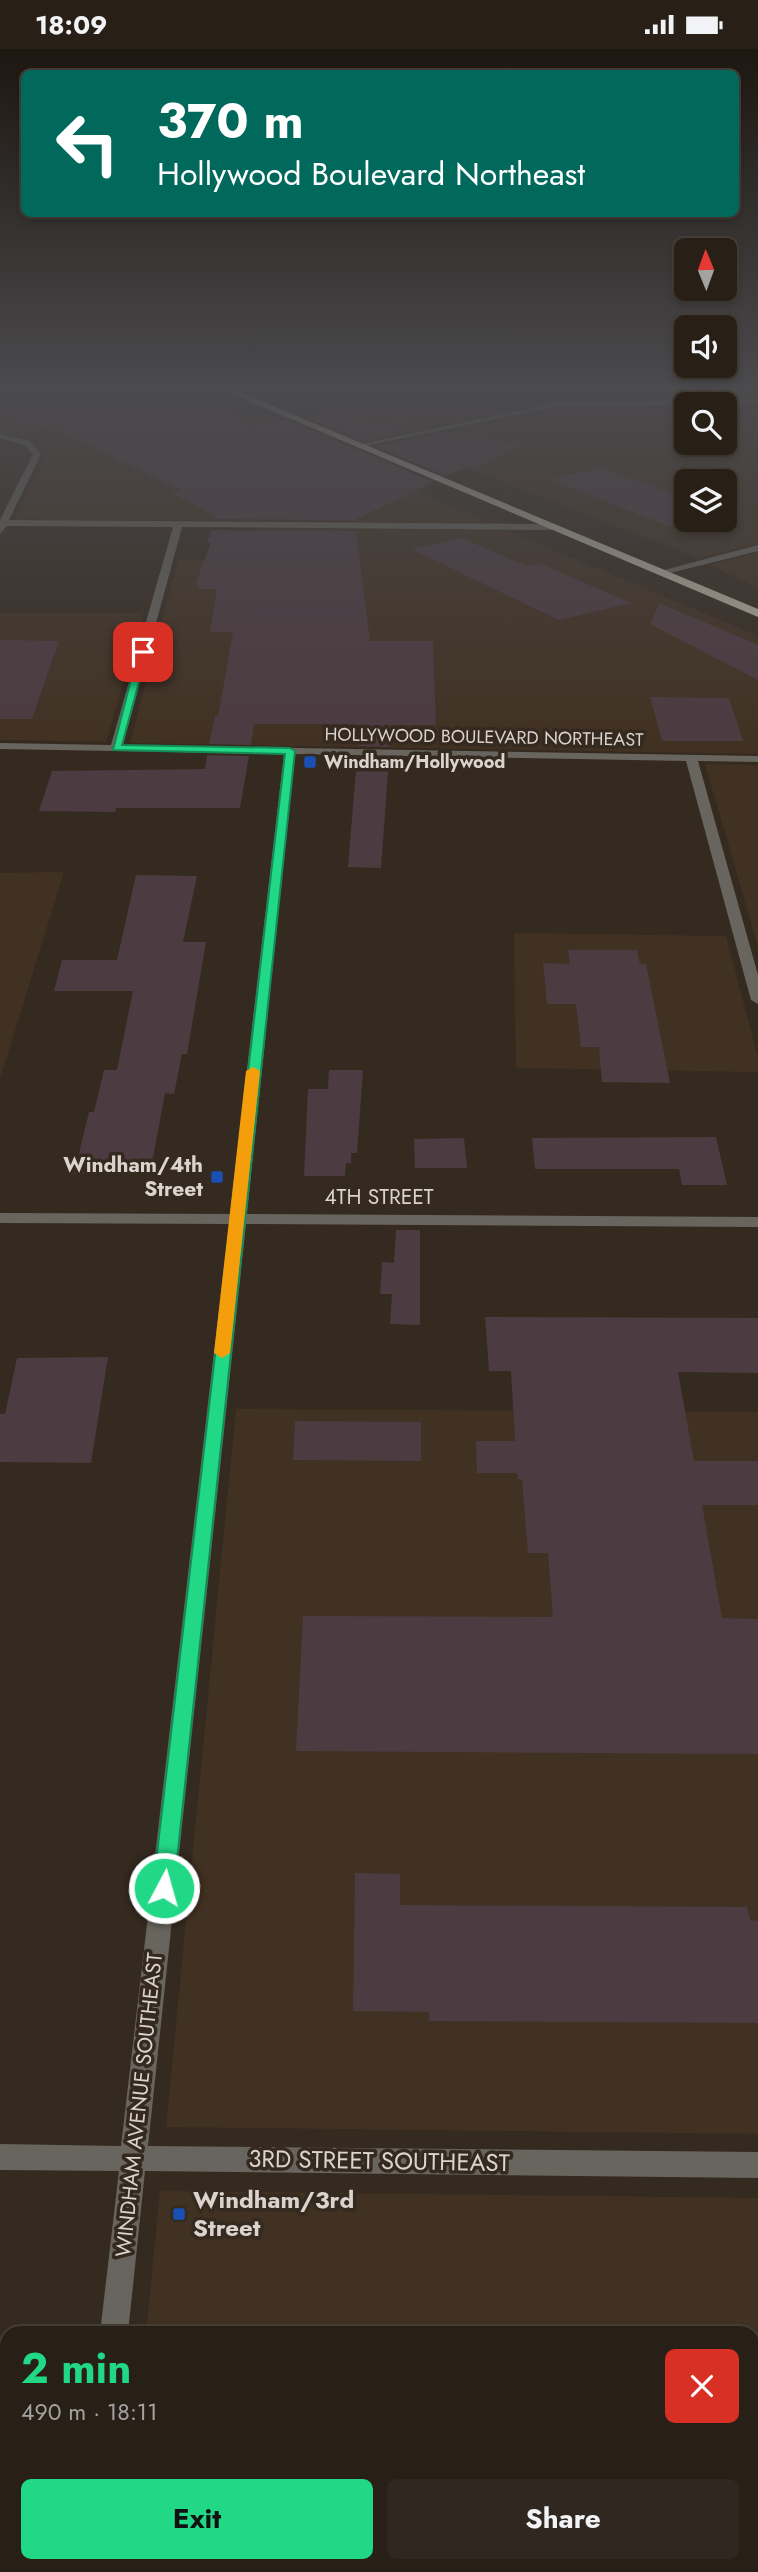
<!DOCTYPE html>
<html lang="en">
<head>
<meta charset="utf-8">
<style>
  body { margin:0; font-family:Jost,sans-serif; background:#302820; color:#f1f3f6; height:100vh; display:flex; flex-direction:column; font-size:26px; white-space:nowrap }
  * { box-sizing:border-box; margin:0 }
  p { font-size:23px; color:#a5a3a1 }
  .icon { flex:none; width:38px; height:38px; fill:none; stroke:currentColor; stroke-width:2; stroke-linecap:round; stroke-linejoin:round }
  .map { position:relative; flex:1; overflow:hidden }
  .drawer { position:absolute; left:0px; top:2277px; width:760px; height:247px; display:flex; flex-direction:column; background:#282017; border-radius:21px 21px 0 0; box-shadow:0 4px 10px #0003,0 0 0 2px #443e36 }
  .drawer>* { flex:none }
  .hud { position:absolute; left:21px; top:21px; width:718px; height:147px; border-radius:10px; box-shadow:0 4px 10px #0003,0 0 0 2px #443e36; background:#00695c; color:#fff; overflow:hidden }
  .needle { width:46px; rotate:359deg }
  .fabs { position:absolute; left:674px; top:189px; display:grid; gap:14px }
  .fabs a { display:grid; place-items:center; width:63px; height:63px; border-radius:10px; background:#282017; box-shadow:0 4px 10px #0003,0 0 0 2px #443e36; font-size:35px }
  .pin { position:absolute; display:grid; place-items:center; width:60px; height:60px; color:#fff; margin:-30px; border-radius:14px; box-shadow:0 4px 10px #0006 }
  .me { position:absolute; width:77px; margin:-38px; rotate:6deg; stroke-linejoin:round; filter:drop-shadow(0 0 5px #0008) }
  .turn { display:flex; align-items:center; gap:24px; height:147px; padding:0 21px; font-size:32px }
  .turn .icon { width:91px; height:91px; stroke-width:2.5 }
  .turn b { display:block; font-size:49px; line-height:60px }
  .round { display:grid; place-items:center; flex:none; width:74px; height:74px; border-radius:10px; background:#302820 }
  .headline { display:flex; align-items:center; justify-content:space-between; height:119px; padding:0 21px }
  h1 { font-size:42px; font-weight:700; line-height:52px; color:#21d887 }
  .action { display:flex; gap:14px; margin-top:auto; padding:14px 21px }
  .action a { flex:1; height:80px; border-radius:10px; background:#21d887; color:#111; font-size:28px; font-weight:700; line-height:80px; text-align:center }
  .action a+a { background:#302820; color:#f1f3f6 }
  .status { display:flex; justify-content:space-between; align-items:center; height:49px; padding:0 35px; background:#282017; direction:ltr }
  .status svg { height:19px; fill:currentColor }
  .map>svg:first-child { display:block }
  .built { fill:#413122; fill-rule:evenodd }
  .building { fill:#4c3b41 }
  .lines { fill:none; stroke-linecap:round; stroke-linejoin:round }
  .minor { fill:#68655e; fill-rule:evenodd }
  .highway { fill:#bab4a3; fill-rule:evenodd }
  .route { fill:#21d887; stroke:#158c58; stroke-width:2 }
  .slow { fill:#f59e0b }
  .transit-dot { fill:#1a4fb4; stroke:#352a1f; stroke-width:2.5 }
  .labels { text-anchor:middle; stroke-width:7; stroke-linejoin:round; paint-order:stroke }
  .far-street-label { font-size:18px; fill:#dbd3cd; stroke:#352a1f }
  .far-poi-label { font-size:18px; font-weight:bold; fill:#dbd3cd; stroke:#352a1f; text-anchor:start }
  .poi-label { font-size:21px; font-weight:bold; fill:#dbd3cd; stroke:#352a1f; text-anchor:end }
  .street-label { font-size:21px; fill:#dbd3cd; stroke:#352a1f }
  .near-street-label { font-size:24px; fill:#dbd3cd; stroke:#352a1f }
  .near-poi-label { font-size:24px; font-weight:bold; fill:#dbd3cd; stroke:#352a1f; text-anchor:start }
</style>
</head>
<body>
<div class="status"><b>18:09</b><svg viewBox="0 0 49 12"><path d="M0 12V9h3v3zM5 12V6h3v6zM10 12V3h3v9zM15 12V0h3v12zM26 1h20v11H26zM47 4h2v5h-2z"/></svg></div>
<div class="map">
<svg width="758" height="2523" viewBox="0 0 758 2523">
  <rect width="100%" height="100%" fill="#352a1f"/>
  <g class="built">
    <polygon points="0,341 186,341 490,474 15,470 46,404 41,397 34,392 0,384"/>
    <polygon points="271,341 462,341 516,360 522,360 387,388"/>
    <path d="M578 356H686V394H724L725 356H758V495L698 509 397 392ZM686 432H724V471H686Z"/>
    <polygon points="259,479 506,481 758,587 758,705 130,694 178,511 246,511"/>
    <polygon points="758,504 758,539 710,516"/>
    <polygon points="0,564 143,564 106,693 0,691"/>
    <polygon points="705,715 758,716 758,898"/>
    <polygon points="64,823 0,1030 0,824"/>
    <polygon points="514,884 726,887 758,1009 758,1023 516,1019"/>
    <polygon points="236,1360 758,1363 758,2085 166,2078"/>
    <polygon points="160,2142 758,2149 758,2523 123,2523 123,2516 752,2516 752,2284 146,2284"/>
  </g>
  <g class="building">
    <polygon points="90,341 168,341 254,377 287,371 433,433 355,471 215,470 216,467 171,444 183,442 52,377 33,381 0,364 0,355"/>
    <polygon points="325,341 488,341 489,356 400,373"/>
    <polygon points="357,359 357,370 420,380 363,392 306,368"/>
    <polygon points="444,383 521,396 473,420 466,418 446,427 376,397"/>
    <polygon points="602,419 686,450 687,471 671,478 548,430"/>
    <polygon points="211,481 356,482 370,592 433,592 436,676 391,676 390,698 358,697 360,676 348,675 254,675 251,696 209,695 215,667 218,667 233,583 210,583 217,540 198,540 199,536 195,536 211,494 207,494"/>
    <polygon points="461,489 527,517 539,514 631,554 559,571 411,500"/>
    <polygon points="659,554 758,596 758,631 650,575"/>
    <polygon points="0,591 59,592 32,670 0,670"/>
    <polygon points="650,648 729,649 743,692 662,692"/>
    <polygon points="207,706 249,707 240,759 116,759 115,763 39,762 52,722 205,720"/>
    <polygon points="357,709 389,709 381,819 348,818"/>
    <polygon points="136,826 197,827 183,893 206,893 187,1005 182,1005 174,1045 165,1044 150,1125 74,1125 89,1063 94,1063 104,1021 117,1021 133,942 54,942 62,911 117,911"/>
    <polygon points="568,901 637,901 640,915 646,915 670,1034 602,1033 599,998 581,998 576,955 547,955 543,914 570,915"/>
    <polygon points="329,1021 363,1021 357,1104 351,1104 351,1114 346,1114 345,1127 304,1127 308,1040 328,1040"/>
    <polygon points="716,1088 727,1136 682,1136 679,1120 535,1120 532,1089"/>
    <polygon points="464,1089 467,1119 415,1119 414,1090"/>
    <polygon points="396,1181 420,1181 420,1276 390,1275 392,1245 380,1245 382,1213 394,1214"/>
    <polygon points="485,1268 758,1269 758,1324 678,1323 694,1412 758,1412 758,1456 702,1456 722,1569 758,1570 758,1705 296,1702 303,1567 553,1568 548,1504 528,1504 522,1431 518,1430 517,1424 477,1424 476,1392 515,1392 511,1322 489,1322"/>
    <polygon points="108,1308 91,1414 0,1413 0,1365 5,1365 17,1309"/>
    <polygon points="295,1372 421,1373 421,1412 293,1411"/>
    <polygon points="355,1824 400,1825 400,1856 747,1858 750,1871 758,1872 758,1974 429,1972 429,1963 353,1962"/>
  </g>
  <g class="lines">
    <g class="minor">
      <polygon points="758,351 758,355 560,357 360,398 356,396 560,353"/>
      <polygon points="0,385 30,392 41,405 9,471 554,475 558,478 554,481 182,478 123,696 758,707 758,713 698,712 758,926 758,955 751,951 686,712 295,705 247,1165 758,1168 758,1178 246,1175 148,2097 758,2103 758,2129 145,2122 128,2284 100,2284 119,2122 0,2121 0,2095 121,2097 229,1175 0,1174 0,1164 230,1165 284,705 0,700 0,694 111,696 173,478 7,477 0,485 0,471 33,405 24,396 0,389"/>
      <polygon points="758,496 758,502 662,526 657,523"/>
      <polygon points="73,2516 105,2516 104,2523 72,2523"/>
    </g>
    <polygon class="highway" points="223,341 234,341 758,560 758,568"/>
  </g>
  <linearGradient id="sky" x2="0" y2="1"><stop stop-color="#1d1711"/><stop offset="0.49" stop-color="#4b4a4d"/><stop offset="1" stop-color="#4b4a4d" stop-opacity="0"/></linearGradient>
  <rect width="758" height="694" fill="url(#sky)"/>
  <polygon class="route" points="143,600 147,603 122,696 290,699 295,702 174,1839 171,1845 164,1848 156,1845 153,1839 285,705 113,701 138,603"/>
  <polygon class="slow" points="253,1018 260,1022 230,1304 222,1309 214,1304 246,1022"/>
  <g class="transit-dot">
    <rect x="303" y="706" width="14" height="14" rx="3.5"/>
    <rect x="210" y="1121" width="14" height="14" rx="3.5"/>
    <rect x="172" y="2158" width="14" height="14" rx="3.5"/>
  </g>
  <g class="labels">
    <g class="far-street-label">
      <text transform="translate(484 688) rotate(1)" y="6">HOLLYWOOD BOULEVARD NORTHEAST</text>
    </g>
    <g class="far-poi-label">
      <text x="324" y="719">Windham/Hollywood</text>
    </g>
    <g class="poi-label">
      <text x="203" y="1123">Windham/4th<tspan x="203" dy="24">Street</tspan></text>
    </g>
    <g class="street-label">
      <text x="379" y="1155">4TH STREET</text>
      <text transform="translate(139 2056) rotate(-84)" y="7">WINDHAM AVENUE SOUTHEAST</text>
    </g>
    <g class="near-street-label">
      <text transform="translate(379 2112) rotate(1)" y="8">3RD STREET SOUTHEAST</text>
    </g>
    <g class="near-poi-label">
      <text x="193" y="2159">Windham/3rd<tspan x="193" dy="28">Street</tspan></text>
    </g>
  </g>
</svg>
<div class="fabs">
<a><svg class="needle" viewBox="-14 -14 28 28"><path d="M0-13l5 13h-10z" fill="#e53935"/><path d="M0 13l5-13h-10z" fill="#a5a3a1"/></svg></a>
<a><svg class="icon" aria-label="sound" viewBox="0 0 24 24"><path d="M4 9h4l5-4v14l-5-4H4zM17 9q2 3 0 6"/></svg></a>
<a><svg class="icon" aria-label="search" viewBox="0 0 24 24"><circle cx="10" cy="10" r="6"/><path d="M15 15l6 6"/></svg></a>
<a><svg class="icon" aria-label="layers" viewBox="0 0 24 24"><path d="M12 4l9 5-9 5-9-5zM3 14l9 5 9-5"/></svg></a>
</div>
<div class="pin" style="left:143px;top:603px;background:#d93025"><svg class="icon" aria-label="arrive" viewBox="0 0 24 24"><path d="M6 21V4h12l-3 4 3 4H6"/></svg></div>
<svg class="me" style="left:164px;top:1839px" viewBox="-20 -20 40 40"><circle r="17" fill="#21d887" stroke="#fff" stroke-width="3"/><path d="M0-11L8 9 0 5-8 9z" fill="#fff"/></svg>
<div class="hud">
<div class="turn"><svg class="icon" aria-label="left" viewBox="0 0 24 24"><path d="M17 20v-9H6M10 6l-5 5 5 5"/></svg><div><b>370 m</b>Hollywood Boulevard Northeast</div></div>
</div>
<section class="drawer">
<div class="headline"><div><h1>2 min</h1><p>490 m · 18:11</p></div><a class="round" style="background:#d93025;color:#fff"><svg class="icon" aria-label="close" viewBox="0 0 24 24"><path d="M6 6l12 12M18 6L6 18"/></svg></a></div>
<div class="action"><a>Exit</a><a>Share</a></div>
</section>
</div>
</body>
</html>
